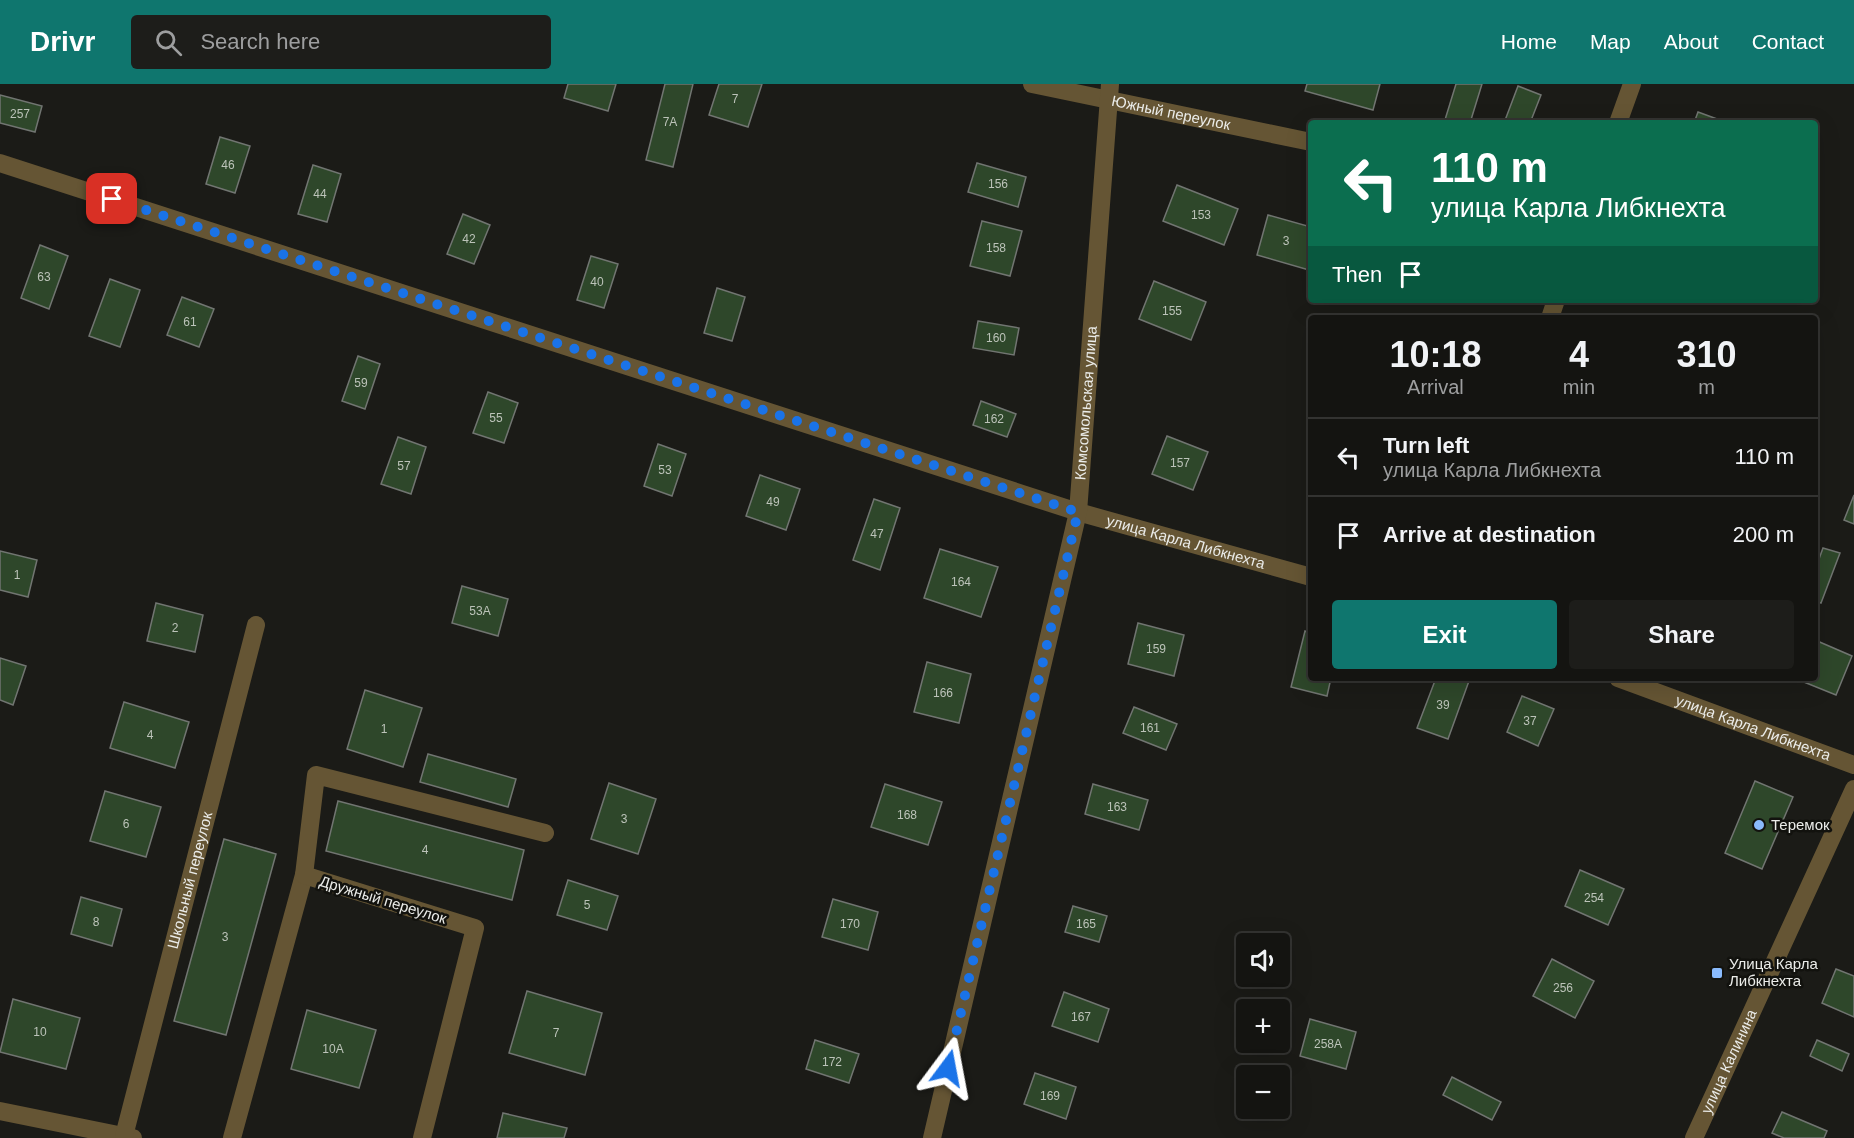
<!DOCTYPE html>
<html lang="en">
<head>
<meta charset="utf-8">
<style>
  body { margin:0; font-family:Arial,sans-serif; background:#1d1d1a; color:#f1f3f6; height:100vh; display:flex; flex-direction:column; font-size:22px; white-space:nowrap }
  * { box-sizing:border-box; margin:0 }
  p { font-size:20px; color:#9d9e9f }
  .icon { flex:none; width:33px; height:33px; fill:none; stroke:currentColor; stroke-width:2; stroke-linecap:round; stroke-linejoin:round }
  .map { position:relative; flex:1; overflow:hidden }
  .side { position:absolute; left:1308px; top:231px; width:510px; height:366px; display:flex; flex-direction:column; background:#141411; border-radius:6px; box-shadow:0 6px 24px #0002,0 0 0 2px #333331 }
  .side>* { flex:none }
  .hud { position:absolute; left:1308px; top:36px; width:510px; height:183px; border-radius:6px; box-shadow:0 6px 24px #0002,0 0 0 2px #333331; background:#0b6e4f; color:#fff; overflow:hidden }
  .buttons { position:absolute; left:1236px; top:849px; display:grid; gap:12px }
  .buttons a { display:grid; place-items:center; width:54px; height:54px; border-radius:6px; background:#141411; box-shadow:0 6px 24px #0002,0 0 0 2px #333331; font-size:30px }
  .pin { position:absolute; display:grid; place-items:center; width:51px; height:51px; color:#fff; margin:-26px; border-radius:12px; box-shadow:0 3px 9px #0006 }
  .me { position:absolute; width:66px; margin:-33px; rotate:13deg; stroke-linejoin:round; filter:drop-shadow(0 0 4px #0008) }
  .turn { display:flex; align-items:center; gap:21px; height:126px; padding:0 24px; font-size:27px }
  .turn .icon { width:78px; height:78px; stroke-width:2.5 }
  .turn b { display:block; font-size:42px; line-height:51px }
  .then { display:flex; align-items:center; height:57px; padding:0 24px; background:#0003; gap:12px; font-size:22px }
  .eta { display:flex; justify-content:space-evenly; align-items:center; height:102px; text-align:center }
  .eta b { font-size:36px; font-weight:700; line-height:42px }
  .action { display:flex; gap:12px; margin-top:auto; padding:12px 24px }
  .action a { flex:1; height:69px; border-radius:6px; background:#0f766e; color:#fff; font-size:24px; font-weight:700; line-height:69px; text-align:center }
  .action a+a { background:#1d1d1a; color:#f1f3f6 }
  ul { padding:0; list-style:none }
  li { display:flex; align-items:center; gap:18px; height:78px; padding:0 24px; border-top:2px solid #333331 }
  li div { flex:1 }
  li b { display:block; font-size:22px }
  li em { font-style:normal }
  header { display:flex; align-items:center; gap:36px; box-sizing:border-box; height:84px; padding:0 30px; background:#0f766e; color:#fff }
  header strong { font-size:28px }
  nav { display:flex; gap:33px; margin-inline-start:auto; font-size:21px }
  .search { width:420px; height:54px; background:#1d1d1a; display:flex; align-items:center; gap:15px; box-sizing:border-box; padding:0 21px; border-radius:6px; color:#9d9e9f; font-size:22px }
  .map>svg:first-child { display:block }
  .building { fill:#2e472a; stroke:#717571; stroke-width:1.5 }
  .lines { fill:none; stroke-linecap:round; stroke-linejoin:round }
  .minor { stroke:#655534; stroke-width:18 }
  .route { stroke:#1a73e8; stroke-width:10; stroke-dasharray:0 18 }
  .poi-dot { fill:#89bafc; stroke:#12120e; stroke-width:2 }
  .labels { text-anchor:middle; stroke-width:5; stroke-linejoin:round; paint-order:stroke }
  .number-label { font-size:12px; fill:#bcc3b9 }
  .street-label { font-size:15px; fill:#ebece9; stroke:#12120e }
  .poi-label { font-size:15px; fill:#ebece9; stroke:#12120e; text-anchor:start }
</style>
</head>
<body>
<header>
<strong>Drivr</strong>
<div class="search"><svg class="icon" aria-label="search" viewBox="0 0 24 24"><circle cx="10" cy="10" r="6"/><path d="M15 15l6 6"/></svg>Search here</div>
<nav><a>Home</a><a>Map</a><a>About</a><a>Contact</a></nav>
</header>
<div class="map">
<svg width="1854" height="1054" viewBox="0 0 1854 1054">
  <rect width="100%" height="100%" fill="#1b1b17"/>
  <g class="building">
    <polygon points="568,0 616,0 608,27 564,14"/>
    <polygon points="665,0 693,0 673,83 646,76"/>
    <polygon points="719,0 762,0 748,43 709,31"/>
    <polygon points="1307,0 1380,0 1373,26 1305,7"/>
    <polygon points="1456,0 1482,0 1470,39 1444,39"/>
    <polygon points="1518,2 1541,11 1530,39 1504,39"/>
    <polygon points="0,11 42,22 35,48 0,39"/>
    <polygon points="1698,28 1728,39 1694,39"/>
    <polygon points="220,53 250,62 235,109 206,100"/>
    <polygon points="977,79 1026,93 1018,123 968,108"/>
    <polygon points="313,81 341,90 327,138 298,130"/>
    <polygon points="1177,101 1238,125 1224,161 1163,137"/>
    <polygon points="463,130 490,141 474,180 447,170"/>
    <polygon points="1268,131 1311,143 1309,186 1257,171"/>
    <polygon points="982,137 1022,147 1010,192 970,182"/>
    <polygon points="40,161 68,172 49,225 21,214"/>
    <polygon points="591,172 618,180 604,224 577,216"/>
    <polygon points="110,195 140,206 120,263 89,252"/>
    <polygon points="1154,197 1206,218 1191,256 1139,235"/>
    <polygon points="717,204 745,213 732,257 704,249"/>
    <polygon points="182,213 214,225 199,263 167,251"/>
    <polygon points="978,237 1019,244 1014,271 973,264"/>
    <polygon points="358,272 380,280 365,325 342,317"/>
    <polygon points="488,308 518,319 504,359 473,349"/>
    <polygon points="981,317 1016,330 1007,353 973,341"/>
    <polygon points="1167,352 1208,368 1193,406 1152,390"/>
    <polygon points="398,353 426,363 411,410 381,400"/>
    <polygon points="658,360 686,370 672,412 644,402"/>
    <polygon points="760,391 800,405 786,446 746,432"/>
    <polygon points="1854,411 1854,440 1844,436"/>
    <polygon points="874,415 900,424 880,486 853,476"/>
    <polygon points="1823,464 1840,469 1821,519 1815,517 1815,486"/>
    <polygon points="940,465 998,483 981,533 924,514"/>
    <polygon points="0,467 37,476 28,513 0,506"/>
    <polygon points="462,502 508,515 498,552 452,539"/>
    <polygon points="156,519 203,531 195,568 147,557"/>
    <polygon points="1138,539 1184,551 1174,592 1128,580"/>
    <polygon points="1305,547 1311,549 1311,594 1331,594 1327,612 1291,603"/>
    <polygon points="1815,556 1852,572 1836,611 1794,594 1815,594"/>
    <polygon points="0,574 26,582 13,621 0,616"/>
    <polygon points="927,578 971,590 959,639 914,628"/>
    <polygon points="1436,594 1460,594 1469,597 1448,655 1417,644"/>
    <polygon points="365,606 422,624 403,683 347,665"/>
    <polygon points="1522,612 1554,625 1538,662 1507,648"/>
    <polygon points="124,618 189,638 175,684 110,664"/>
    <polygon points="1134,623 1177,640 1166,666 1123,649"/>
    <polygon points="428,670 516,695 508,723 420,698"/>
    <polygon points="1755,697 1793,713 1762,785 1725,769"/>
    <polygon points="609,699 656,715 638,770 591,755"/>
    <polygon points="885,700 942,718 928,761 871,743"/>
    <polygon points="1093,700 1148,716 1139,746 1085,730"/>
    <polygon points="105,707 161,723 146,773 90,757"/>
    <polygon points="338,717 524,766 512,816 326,767"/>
    <polygon points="224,755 276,770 226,951 174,937"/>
    <polygon points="1580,786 1624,805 1608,841 1565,822"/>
    <polygon points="568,796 618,812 607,846 557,831"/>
    <polygon points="81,813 122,825 112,862 71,850"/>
    <polygon points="833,815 878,828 868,866 822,853"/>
    <polygon points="1073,822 1107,832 1099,858 1065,848"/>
    <polygon points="1552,875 1594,897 1575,934 1533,912"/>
    <polygon points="1836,885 1854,892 1854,933 1822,919"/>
    <polygon points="527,907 602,929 585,991 509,969"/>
    <polygon points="1064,908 1109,925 1098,958 1052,942"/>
    <polygon points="13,915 80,934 66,985 0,968"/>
    <polygon points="307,926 376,946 359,1004 291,985"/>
    <polygon points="1310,935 1356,948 1346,985 1300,972"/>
    <polygon points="815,956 859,970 849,999 806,985"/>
    <polygon points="1817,956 1849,970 1842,987 1810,972"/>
    <polygon points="1035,989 1076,1003 1066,1035 1024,1020"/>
    <polygon points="1452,993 1501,1018 1492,1036 1443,1011"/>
    <polygon points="1782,1028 1827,1047 1824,1054 1784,1054 1772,1049"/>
    <polygon points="503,1029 567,1044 564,1054 497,1054"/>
  </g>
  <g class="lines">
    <g class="minor">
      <path id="s1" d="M1032 0 1311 58"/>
      <polyline points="1618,39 1632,0"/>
      <path id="s2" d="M0 79 1078 428 1311 493"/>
      <polyline points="1550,234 1556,216"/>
      <path id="s3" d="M1618 594 1854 681"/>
      <polyline points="0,1027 133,1054"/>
      <path id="s4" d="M124 1052 256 541"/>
      <polyline points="232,1054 304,791"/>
      <polyline points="422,1054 475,844 304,791 316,691 545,749"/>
      <path id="s5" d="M932 1054 1078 428 1110 0"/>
      <path id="s6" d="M1694 1054 1854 705"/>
    </g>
  </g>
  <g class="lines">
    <polyline class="route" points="112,115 1078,428 948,984"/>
  </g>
  <g class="poi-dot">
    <circle cx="1759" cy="741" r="6"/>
    <rect x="1711" y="883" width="12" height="12" rx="3"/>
  </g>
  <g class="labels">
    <g class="number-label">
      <text x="735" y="19">7</text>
      <text x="20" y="34">257</text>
      <text x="670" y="42">7А</text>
      <text x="228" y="85">46</text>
      <text x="998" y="104">156</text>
      <text x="320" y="114">44</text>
      <text x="1201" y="135">153</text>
      <text x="469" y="159">42</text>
      <text x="1286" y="161">3</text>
      <text x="996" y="168">158</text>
      <text x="44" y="197">63</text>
      <text x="597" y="202">40</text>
      <text x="1172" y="231">155</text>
      <text x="190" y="242">61</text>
      <text x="996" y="258">160</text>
      <text x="361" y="303">59</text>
      <text x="496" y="338">55</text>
      <text x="994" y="339">162</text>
      <text x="1180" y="383">157</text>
      <text x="404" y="386">57</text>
      <text x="665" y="390">53</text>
      <text x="773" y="422">49</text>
      <text x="877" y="454">47</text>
      <text x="17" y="495">1</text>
      <text x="961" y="502">164</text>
      <text x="480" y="531">53А</text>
      <text x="175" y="548">2</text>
      <text x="1156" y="569">159</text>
      <text x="943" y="613">166</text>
      <text x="1443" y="625">39</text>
      <text x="1530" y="641">37</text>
      <text x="1150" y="648">161</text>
      <text x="384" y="649">1</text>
      <text x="150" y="655">4</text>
      <text x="1117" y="727">163</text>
      <text x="907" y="735">168</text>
      <text x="624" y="739">3</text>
      <text x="126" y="744">6</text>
      <text x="425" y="770">4</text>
      <text x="1594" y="818">254</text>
      <text x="587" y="825">5</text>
      <text x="96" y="842">8</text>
      <text x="850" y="844">170</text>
      <text x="1086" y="844">165</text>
      <text x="225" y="857">3</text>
      <text x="1563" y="908">256</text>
      <text x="1081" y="937">167</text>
      <text x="40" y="952">10</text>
      <text x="556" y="953">7</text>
      <text x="1328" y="964">258А</text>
      <text x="333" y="969">10А</text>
      <text x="832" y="982">172</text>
      <text x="1050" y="1016">169</text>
    </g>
    <g class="street-label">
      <text dy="5" stroke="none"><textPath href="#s1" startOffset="142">Южный переулок</textPath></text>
      <text dy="5" stroke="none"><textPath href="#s5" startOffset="752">Комсомольская улица</textPath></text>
      <text dy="5" stroke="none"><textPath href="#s2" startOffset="1245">улица Карла Либкнехта</textPath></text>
      <text dy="5" stroke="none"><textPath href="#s3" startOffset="144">улица Карла Либкнехта</textPath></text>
      <text dy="5" stroke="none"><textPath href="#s4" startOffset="264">Школьный переулок</textPath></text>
      <text transform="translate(383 816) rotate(17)" y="5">Дружный переулок</text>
      <text dy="5" stroke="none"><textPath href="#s6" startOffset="84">улица Калинина</textPath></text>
    </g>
    <g class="poi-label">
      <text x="1771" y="746">Теремок</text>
      <text x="1729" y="885">Улица Карла<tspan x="1729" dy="17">Либкнехта</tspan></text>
    </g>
  </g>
</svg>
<div class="buttons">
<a><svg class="icon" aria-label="sound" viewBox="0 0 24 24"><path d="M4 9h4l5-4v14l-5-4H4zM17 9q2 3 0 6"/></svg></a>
<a>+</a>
<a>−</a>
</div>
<div class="pin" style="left:112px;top:115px;background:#d93025"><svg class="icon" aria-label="arrive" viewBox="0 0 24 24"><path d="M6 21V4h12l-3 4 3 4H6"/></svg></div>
<svg class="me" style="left:948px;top:984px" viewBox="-20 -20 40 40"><path d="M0-17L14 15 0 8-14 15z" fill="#1a73e8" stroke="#fff" stroke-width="4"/></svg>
<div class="hud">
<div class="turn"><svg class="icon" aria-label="left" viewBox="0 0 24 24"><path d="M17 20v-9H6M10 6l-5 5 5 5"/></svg><div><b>110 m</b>улица Карла Либкнехта</div></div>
<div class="then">Then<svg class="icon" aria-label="arrive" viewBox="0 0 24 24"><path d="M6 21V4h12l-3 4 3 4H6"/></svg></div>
</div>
<section class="side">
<div class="eta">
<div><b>10:18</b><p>Arrival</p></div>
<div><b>4</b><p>min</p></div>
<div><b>310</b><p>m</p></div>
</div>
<ul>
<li><svg class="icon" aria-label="left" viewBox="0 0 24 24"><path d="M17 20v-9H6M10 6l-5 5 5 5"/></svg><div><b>Turn left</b><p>улица Карла Либкнехта</p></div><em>110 m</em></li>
<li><svg class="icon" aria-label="arrive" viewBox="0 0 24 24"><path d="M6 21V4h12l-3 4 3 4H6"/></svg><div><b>Arrive at destination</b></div><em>200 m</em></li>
</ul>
<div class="action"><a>Exit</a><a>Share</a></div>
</section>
</div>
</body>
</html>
